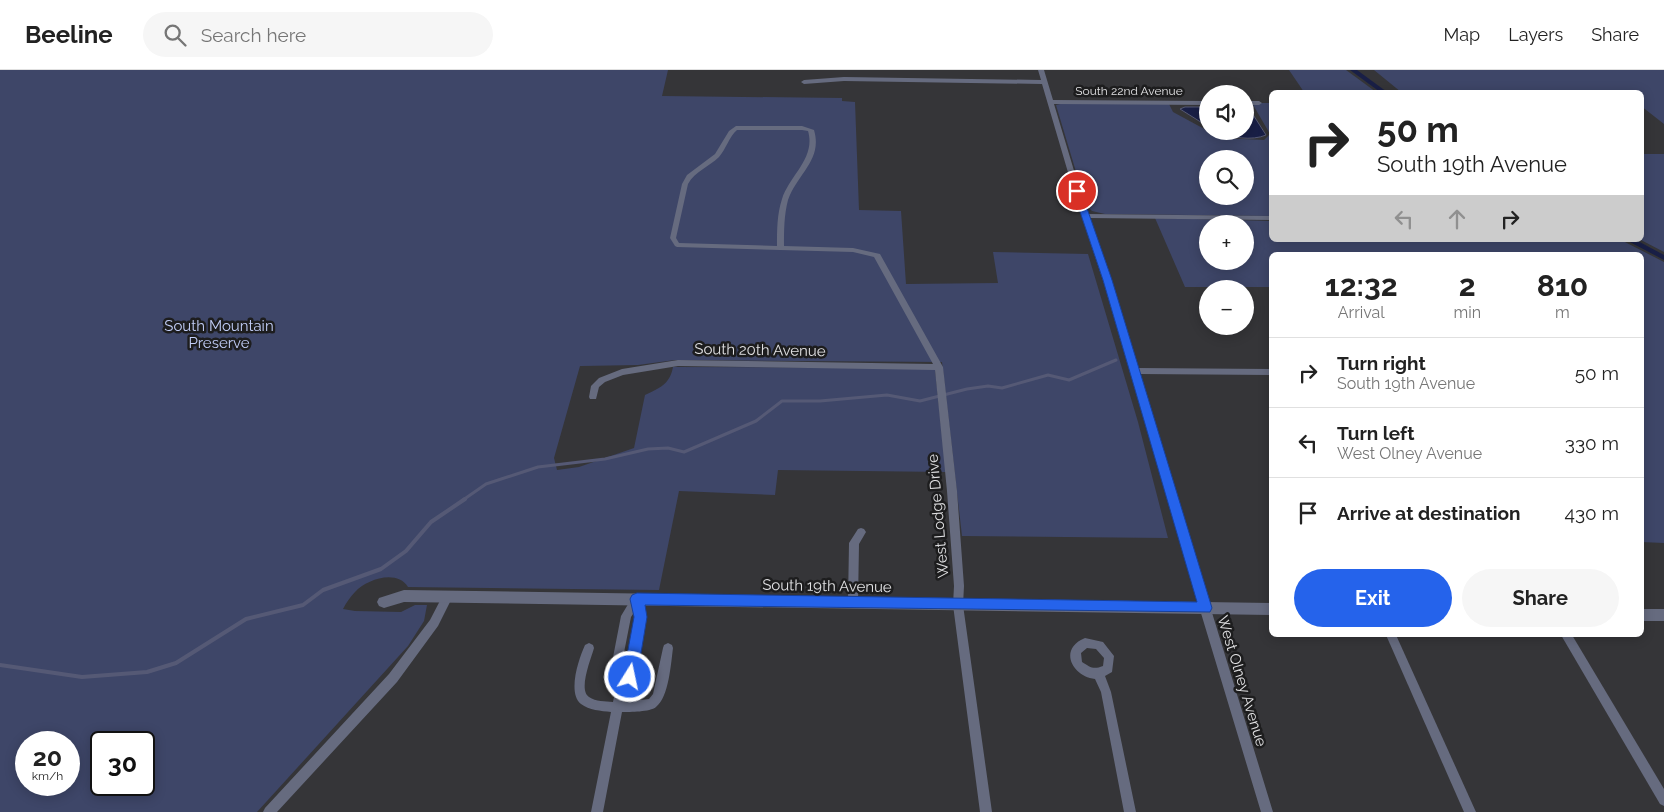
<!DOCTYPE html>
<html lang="en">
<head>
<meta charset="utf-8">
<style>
  body { margin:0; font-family:Raleway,sans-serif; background:#f6f6f6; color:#222; height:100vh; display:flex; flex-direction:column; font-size:19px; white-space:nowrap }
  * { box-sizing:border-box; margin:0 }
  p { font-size:16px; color:#767676 }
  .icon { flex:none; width:28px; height:28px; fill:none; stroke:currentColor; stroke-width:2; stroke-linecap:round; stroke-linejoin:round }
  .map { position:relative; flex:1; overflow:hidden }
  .side { position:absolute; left:1269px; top:182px; width:375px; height:385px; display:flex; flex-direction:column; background:#fff; border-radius:8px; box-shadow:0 2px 12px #0003 }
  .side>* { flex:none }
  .top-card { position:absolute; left:1269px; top:20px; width:375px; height:152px; border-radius:8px; box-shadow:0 2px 12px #0003; background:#fff; color:#222; overflow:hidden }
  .buttons { position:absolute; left:1199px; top:15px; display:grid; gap:10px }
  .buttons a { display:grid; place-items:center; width:55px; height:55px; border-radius:50%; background:#fff; box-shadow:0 2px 12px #0003; font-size:25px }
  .speed { position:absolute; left:15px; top:661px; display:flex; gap:10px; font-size:25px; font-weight:700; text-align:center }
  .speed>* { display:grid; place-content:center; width:65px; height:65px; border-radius:50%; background:#fff; box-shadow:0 2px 12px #0003; line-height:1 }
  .speed small { font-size:12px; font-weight:400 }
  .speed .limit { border:2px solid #111; border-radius:8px; background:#fff; color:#111 }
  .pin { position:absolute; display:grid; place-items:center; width:42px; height:42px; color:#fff; margin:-21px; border:2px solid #fff; border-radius:50%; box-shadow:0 1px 5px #0007 }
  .me { position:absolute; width:55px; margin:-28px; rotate:10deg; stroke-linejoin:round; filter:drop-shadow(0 0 4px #0008) }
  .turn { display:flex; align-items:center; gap:18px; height:105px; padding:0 25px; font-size:22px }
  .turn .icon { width:65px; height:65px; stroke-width:2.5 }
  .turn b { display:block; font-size:35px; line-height:42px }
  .lanes { display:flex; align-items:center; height:48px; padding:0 25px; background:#0003; justify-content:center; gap:25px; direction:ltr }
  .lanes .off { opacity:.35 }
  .eta { display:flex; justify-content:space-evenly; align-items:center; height:85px; text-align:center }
  .eta b { font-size:30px; font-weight:700; line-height:35px }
  .primary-button { display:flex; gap:10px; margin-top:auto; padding:10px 25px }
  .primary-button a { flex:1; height:58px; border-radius:30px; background:#2563eb; color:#fff; font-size:20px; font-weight:700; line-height:58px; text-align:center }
  .primary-button a+a { background:#f6f6f6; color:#222 }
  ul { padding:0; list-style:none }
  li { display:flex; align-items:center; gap:15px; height:70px; padding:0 25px; border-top:1px solid #e0e0e0 }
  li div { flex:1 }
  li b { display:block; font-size:19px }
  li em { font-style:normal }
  header { display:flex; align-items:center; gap:30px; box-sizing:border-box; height:70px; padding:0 25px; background:#fff; border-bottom:1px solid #e0e0e0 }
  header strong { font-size:24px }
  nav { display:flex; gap:28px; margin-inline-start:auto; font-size:18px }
  .search { width:350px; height:45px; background:#f6f6f6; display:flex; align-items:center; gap:12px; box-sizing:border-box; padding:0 18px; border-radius:28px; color:#767676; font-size:19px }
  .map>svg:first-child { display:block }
  .green { fill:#3e4668; fill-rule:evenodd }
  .water { fill:#191f46; stroke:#555975 }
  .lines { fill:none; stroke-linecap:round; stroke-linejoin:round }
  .stream-far1 { stroke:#555975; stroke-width:3 }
  .stream { stroke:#555975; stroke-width:4 }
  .canal { fill:#191f46; fill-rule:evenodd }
  .minor { fill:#666b7f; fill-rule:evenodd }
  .tertiary { fill:#666b7f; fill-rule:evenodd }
  .route { fill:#2563eb; stroke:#184099 }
  .labels { text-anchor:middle; stroke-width:5; stroke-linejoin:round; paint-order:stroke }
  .far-street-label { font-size:12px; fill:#e1e1e3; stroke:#1d1d1e }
  .park-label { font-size:15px; fill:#c2cef8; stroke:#1d1d1e }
  .street-label { font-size:15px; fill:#e1e1e3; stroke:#1d1d1e }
</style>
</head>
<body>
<header>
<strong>Beeline</strong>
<div class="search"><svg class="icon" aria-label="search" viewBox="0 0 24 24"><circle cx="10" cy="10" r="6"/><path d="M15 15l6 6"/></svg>Search here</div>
<nav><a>Map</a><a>Layers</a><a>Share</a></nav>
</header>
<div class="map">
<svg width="1664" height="742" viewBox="0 0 1664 742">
  <rect width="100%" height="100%" fill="#353538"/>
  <g class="green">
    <path d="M0 0H668L662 26 842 28V31L855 32 859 140 901 141 906 214 998 213 993 182 1088 184 1138 352 1168 468 962 466 942 292 675 290 638 295 582 296H580L554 388 557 400 579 397 634 378 645 325C660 318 670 314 673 297L926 298 935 299 946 402 778 400 775 425 679 421 659 520 408 517C397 499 367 509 355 522 350 527 346 533 343 539L355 541 401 542 415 535H427L424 551 408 576 257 742H0ZM26 672H69V715H26ZM101 672H144V715H101Z"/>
    <polygon points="1289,0 1346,0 1376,22 1304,22"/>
    <polygon points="1374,0 1664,0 1664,54 1641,36 1641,22 1401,22"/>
    <path d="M1064 33 1169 34 1173 42 1221 68 1264 70 1270 64 1252 33H1271V146L1105 144 1092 141 1086 135 1056 35ZM1208 89H1245V126H1208Z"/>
    <polygon points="1641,84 1664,84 1664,182 1641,170"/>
    <path d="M1155 148 1271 151V170H1621L1664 192V473L1641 472V185H1271V217H1185ZM1208 154H1245V191H1208Z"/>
  </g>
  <g class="water">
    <polygon points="1185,37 1207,37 1207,56 1180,39"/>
    <path d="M1245 39 1252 43 1266 65C1253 71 1229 68 1217 61H1245Z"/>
  </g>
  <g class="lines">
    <polyline class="stream-far1" points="463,430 486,414 538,397 605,389 648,379 668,378 684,382 756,351 782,331 820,331 887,325 920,331 967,319 988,316 1002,318 1048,305 1069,310 1116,290"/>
    <polyline class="stream" points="0,595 82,607 147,602 176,593 246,549 303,535 323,520 381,499 406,481 431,452 465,429"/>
    <g class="canal">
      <polygon points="1350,0 1357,0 1387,22 1380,22"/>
      <polygon points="1626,170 1636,170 1664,185 1664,190"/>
    </g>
    <g class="minor">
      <polygon points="1038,0 1044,0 1053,30 1208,31 1208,35 1054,34 1087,144 1271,146 1271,150 1089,148 1111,210 1137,298 1271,299 1271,305 1139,304 1273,742 1261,742 1194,520 1103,210 1077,133 1042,14 844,11 804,14 801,12 804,10 844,7 1041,10"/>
      <polygon points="1245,31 1259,31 1262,33 1259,35 1245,35"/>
      <path d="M802 56 814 60C823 90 797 104 788 130 784 145 784 161 784 176L853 178 880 184 943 297 957 421 964 516 963 535 992 742H980L953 535 954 516 947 421 935 300 678 296 623 305 605 312 599 317 596 329H590L589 327 591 316 599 308 622 299 678 290 933 294 874 187 853 182 677 177 675 176 670 168 682 114 687 105 715 84 729 61 736 56ZM737 60H802L808 61C816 88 790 105 782 129 777 144 777 160 777 176L679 173 676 168 688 114C695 101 709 97 719 87 726 79 729 67 737 60Z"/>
      <polygon points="861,458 864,459 866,462 859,474 858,532 857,535 853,536 849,535 848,532 849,473 858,459"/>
      <polygon points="448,522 452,523 453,526 438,556 397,612 277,742 263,742 265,738 389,604 430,550 444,523"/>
      <path d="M637 525 641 526 646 547 635 607 624 632 649 629 653 624 663 578 664 575 668 573 672 575 673 578C671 593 669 627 656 637 650 642 630 642 622 642L603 742H591L611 642C601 641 589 640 581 634 567 623 579 588 585 575L589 573 593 575 594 578C591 589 578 620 589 627 596 632 605 631 613 632L614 627 609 608 621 546 633 526ZM635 541 636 547 625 606 621 613 619 608 631 547Z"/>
      <polygon points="1386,565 1396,565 1476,742 1464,742"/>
      <polygon points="1561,565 1572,565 1664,719 1664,736 1660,734"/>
      <path d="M1085 568 1103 572 1114 586 1112 602 1105 606 1111 622 1136 742H1124L1101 622 1095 609C1072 606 1058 579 1085 568ZM1087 578 1096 579 1104 588 1103 596C1093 600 1090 597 1082 592L1081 583Z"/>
    </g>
    <g class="tertiary">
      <polygon points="404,520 1271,533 1271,545 404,532 384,538 379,536 377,532 379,528"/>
      <rect x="1641" y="539" width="23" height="12"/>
    </g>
  </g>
  <polygon class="route" points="1077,119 1081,121 1112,210 1212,538 1210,542 645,535 647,547 637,607 635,612 630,614 625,612 623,607 634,547 630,529 632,525 637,523 1197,532 1103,210 1073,121"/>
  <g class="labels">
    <g class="far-street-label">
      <text x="1129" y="25">South 22nd Avenue</text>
    </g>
    <g class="park-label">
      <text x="219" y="261">South Mountain<tspan x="219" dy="17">Preserve</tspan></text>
    </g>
    <g class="street-label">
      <text transform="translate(760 280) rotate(1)" y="5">South 20th Avenue</text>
      <text transform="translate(938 446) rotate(-95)" y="5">West Lodge Drive</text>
      <text transform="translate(827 516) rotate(1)" y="5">South 19th Avenue</text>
      <text transform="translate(1242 611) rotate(73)" y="5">West Olney Avenue</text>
    </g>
  </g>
</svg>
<div class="buttons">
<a><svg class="icon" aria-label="sound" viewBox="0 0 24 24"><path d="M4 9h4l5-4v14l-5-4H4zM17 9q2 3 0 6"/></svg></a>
<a><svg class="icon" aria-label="search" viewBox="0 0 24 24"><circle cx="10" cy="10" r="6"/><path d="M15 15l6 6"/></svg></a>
<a>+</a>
<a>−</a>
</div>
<div class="speed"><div>20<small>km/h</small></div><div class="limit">30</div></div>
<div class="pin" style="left:1077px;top:121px;background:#d93025"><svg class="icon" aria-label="arrive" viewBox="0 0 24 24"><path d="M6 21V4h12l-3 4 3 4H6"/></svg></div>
<svg class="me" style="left:630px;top:607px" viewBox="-20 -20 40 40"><circle r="17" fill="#2563eb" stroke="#fff" stroke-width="3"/><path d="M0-11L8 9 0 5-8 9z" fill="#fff"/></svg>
<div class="top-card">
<div class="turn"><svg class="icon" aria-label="right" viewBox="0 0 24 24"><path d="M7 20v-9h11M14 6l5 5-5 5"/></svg><div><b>50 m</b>South 19th Avenue</div></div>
<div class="lanes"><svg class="icon off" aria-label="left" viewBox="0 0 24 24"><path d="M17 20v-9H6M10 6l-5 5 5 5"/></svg><svg class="icon off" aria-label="ahead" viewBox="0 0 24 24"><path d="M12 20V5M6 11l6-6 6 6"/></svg><svg class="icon" aria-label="right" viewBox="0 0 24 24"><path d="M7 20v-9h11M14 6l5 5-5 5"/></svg></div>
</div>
<section class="side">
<div class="eta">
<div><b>12:32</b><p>Arrival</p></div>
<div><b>2</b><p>min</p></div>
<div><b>810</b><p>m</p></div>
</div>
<ul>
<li><svg class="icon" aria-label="right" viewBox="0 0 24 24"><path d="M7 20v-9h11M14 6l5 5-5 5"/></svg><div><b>Turn right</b><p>South 19th Avenue</p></div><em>50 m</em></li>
<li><svg class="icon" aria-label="left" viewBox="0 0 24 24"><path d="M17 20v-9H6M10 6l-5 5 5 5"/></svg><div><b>Turn left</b><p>West Olney Avenue</p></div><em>330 m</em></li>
<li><svg class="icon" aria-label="arrive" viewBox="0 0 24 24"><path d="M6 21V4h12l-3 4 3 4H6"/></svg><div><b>Arrive at destination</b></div><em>430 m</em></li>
</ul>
<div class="primary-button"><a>Exit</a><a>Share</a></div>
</section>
</div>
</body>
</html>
